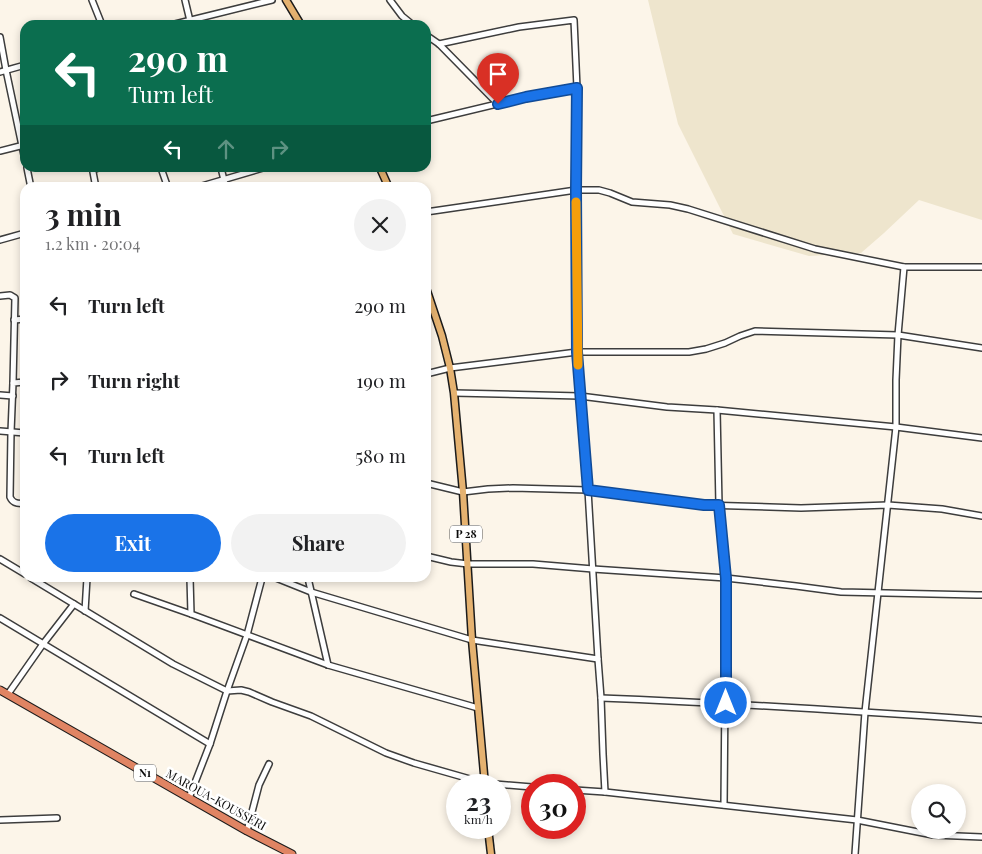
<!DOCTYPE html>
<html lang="en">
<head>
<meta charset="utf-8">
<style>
  body { margin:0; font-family:"Playfair Display",serif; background:#f2f2f2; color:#202124; height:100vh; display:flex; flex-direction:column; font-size:19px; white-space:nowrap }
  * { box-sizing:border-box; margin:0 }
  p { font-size:16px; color:#757577 }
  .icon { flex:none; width:28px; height:28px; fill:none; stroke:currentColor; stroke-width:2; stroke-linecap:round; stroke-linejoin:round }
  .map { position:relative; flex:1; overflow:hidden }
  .sheet { position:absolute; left:20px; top:182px; width:411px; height:400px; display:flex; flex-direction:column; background:#fff; border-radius:15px; box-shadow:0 2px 8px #0003 }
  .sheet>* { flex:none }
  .top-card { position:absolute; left:20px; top:20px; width:411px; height:152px; border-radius:15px; box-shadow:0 2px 8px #0003; background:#0b6e4f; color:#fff; overflow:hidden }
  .fabs { position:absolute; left:911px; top:784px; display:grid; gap:10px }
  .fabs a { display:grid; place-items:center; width:55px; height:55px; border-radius:50%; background:#fff; box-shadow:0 2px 8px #0003; font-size:25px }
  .speed { position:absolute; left:446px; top:774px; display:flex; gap:10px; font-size:25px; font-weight:700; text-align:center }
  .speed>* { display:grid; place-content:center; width:65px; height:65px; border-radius:50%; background:#fff; box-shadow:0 2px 8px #0003; line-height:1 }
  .speed small { font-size:12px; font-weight:400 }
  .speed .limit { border:8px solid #d22; background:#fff; color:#111 }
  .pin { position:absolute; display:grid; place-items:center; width:42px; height:42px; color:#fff; margin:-51px -21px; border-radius:50% 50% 50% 0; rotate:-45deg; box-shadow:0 0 5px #0007 }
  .pin .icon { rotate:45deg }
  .me { position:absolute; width:55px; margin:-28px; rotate:0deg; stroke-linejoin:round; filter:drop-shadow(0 0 4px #0008) }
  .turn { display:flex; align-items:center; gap:18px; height:105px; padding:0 25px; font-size:22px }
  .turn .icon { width:65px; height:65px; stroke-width:2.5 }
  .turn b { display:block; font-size:35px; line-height:42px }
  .lanes { display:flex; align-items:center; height:48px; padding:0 25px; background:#0003; justify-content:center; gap:25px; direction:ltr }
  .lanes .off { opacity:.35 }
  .round { display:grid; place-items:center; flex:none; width:52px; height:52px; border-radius:26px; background:#f2f2f2 }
  .headline { display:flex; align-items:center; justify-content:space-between; height:85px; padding:0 25px }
  h1 { font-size:30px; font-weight:700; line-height:38px }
  .action { display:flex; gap:10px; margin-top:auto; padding:10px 25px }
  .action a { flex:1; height:58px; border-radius:30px; background:#1a73e8; color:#fff; font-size:20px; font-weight:700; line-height:58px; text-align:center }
  .action a+a { background:#f2f2f2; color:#202124 }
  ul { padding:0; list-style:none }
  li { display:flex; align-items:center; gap:15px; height:75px; padding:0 25px }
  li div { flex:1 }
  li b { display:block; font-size:19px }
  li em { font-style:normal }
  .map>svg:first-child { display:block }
  .farmland { fill:#eee5cd }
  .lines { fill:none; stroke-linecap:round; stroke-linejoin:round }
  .minor-casing { stroke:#3d3d3d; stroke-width:8 }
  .major-casing { stroke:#1b1b1b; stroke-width:9 }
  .highway-casing { stroke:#1b1b1b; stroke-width:9 }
  .minor { stroke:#fff; stroke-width:5 }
  .major { stroke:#e5b270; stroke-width:6 }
  .highway { stroke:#e08463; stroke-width:7 }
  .route-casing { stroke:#114b97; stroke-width:12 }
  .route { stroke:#1a73e8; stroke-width:9 }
  .slow { stroke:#f59e0b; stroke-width:9 }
  .labels { text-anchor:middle; stroke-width:5; stroke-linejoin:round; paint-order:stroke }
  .shield { fill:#fff; stroke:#545454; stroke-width:1 }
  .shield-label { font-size:11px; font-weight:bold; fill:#0a0a0a }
  .street-label { font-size:12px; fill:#0a0a0a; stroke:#fff }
</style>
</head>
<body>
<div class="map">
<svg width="982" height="854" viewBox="0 0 982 854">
  <rect width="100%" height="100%" fill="#fcf5e9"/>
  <polygon class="farmland" points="648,0 982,0 982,220 919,200 884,233 861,253 809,256 733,234 678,124"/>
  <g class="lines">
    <defs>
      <g id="minor">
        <polyline points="92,0 102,25"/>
        <polyline points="185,0 191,25"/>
        <polyline points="390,0 402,16 413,25"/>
        <polyline points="171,25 272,0"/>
        <polyline points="426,35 439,44 498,104"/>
        <polyline points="0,37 6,70 25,160"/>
        <polyline points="439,44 519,27 574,20 577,88"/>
        <polyline points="0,72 25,65"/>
        <polyline points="426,121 526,97 577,88 576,190 577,352 588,490 598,659 601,698 603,754 605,792"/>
        <polyline points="0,151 24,145"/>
        <polyline points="27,168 31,188"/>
        <polyline points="161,168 168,188"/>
        <polyline points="221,168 226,188"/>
        <polyline points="96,188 93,172 93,170 98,168"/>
        <polyline points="195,188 263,168"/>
        <polyline points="426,212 576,190 599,190 610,193 632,202 670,205 688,209 815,249 904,267 982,267"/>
        <polyline points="0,240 25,233"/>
        <polyline points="0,296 10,295 15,298 13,383"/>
        <polyline points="14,320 25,319"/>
        <polyline points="426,374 450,368 577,352 689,352 706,349 725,343 740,336 755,331 898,335 982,348"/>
        <path d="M25 382 13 383 11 432 10 497C13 504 18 503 25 504"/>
        <polyline points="454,393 580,396 667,407 717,410 896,427 982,438"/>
        <polyline points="0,395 13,396"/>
        <polyline points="717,410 719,505 726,578 724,805"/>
        <polyline points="0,431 25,433"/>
        <polyline points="426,483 463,492 488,489 513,488 588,490 703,505 801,508 888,505 942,509 982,516"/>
        <polyline points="426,556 451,562 468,564 533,564 593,569 726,578 796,586 841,592 977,595 982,595"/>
        <polyline points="0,559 25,574"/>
        <polyline points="31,578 173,664 227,691 241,690 249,692 272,702 311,716 386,753 414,763 484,783 532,787"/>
        <polyline points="190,578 191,614 328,665 478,708"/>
        <polyline points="276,578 311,592 472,640 598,659"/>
        <polyline points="308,578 328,665"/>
        <polyline points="134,594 191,614"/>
        <polyline points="85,611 87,578"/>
        <polyline points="0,618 210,744"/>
        <polyline points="8,694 43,644 74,604"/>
        <path d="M601 698C728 703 855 711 982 720"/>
        <polyline points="575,790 605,792 857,820 933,835 982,837"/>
        <polyline points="189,798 210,744 227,691 247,635 262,578"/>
        <polyline points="0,820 57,818"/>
        <polyline points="247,831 259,785 269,764"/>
        <polyline points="855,854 865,712 896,427 896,380 898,335 904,267"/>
      </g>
      <g id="major">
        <polyline points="286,0 301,25"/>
        <polyline points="380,168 389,188"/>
        <polyline points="426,288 442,336 450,368 454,393 463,492 472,640 485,785"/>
        <polyline points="488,828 491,854"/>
      </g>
      <polyline id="highway" points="0,690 247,831 292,854"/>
    </defs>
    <use href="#minor" class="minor-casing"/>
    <use href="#major" class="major-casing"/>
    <use href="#highway" class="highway-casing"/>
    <use href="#minor" class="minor"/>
    <use href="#major" class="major"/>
    <use href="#highway" class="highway"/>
  </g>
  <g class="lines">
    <defs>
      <polyline id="route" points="498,104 526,97 577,88 576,190 577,352 588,490 704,505 719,505 726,578 726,703"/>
    </defs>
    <use href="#route" class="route-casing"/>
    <use href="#route" class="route"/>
    <polyline class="slow" points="576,202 578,365"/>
  </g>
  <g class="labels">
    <g class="shield">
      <rect x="450" y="525.5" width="32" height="17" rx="4"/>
      <rect x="134" y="764.5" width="22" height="17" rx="4"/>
    </g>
    <g class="shield-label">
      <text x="466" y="538">P 28</text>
      <text x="145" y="777">N1</text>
    </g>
    <g class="street-label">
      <text transform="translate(216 800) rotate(29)" y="4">MAROUA-KOUSSÉRI</text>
    </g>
  </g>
</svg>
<div class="fabs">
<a><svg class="icon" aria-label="search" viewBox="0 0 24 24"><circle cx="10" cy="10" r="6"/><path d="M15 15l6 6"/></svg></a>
</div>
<div class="speed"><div>23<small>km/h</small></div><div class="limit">30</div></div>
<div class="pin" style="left:498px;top:104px;background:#d93025"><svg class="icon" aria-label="arrive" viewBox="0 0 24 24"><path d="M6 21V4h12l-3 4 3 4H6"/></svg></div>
<svg class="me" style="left:726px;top:703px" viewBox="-20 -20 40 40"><circle r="17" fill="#1a73e8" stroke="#fff" stroke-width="3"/><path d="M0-11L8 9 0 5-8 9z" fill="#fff"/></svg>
<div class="top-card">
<div class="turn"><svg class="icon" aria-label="left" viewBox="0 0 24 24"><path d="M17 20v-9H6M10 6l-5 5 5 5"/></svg><div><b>290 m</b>Turn left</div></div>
<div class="lanes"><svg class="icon" aria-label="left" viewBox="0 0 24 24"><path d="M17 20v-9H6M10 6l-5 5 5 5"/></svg><svg class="icon off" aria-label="ahead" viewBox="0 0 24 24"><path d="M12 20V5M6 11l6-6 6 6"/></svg><svg class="icon off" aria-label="right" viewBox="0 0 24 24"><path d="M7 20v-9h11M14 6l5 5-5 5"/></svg></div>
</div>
<section class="sheet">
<div class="headline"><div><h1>3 min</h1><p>1.2 km · 20:04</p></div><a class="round"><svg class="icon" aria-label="close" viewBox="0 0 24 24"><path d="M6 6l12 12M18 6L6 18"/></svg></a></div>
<ul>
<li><svg class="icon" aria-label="left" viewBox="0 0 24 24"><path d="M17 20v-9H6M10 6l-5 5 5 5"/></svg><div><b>Turn left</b></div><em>290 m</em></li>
<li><svg class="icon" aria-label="right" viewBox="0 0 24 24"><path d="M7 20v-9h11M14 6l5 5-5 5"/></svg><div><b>Turn right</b></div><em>190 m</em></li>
<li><svg class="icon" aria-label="left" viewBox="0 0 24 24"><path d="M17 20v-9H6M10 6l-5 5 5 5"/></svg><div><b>Turn left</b></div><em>580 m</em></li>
</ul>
<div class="action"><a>Exit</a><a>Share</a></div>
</section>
</div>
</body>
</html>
